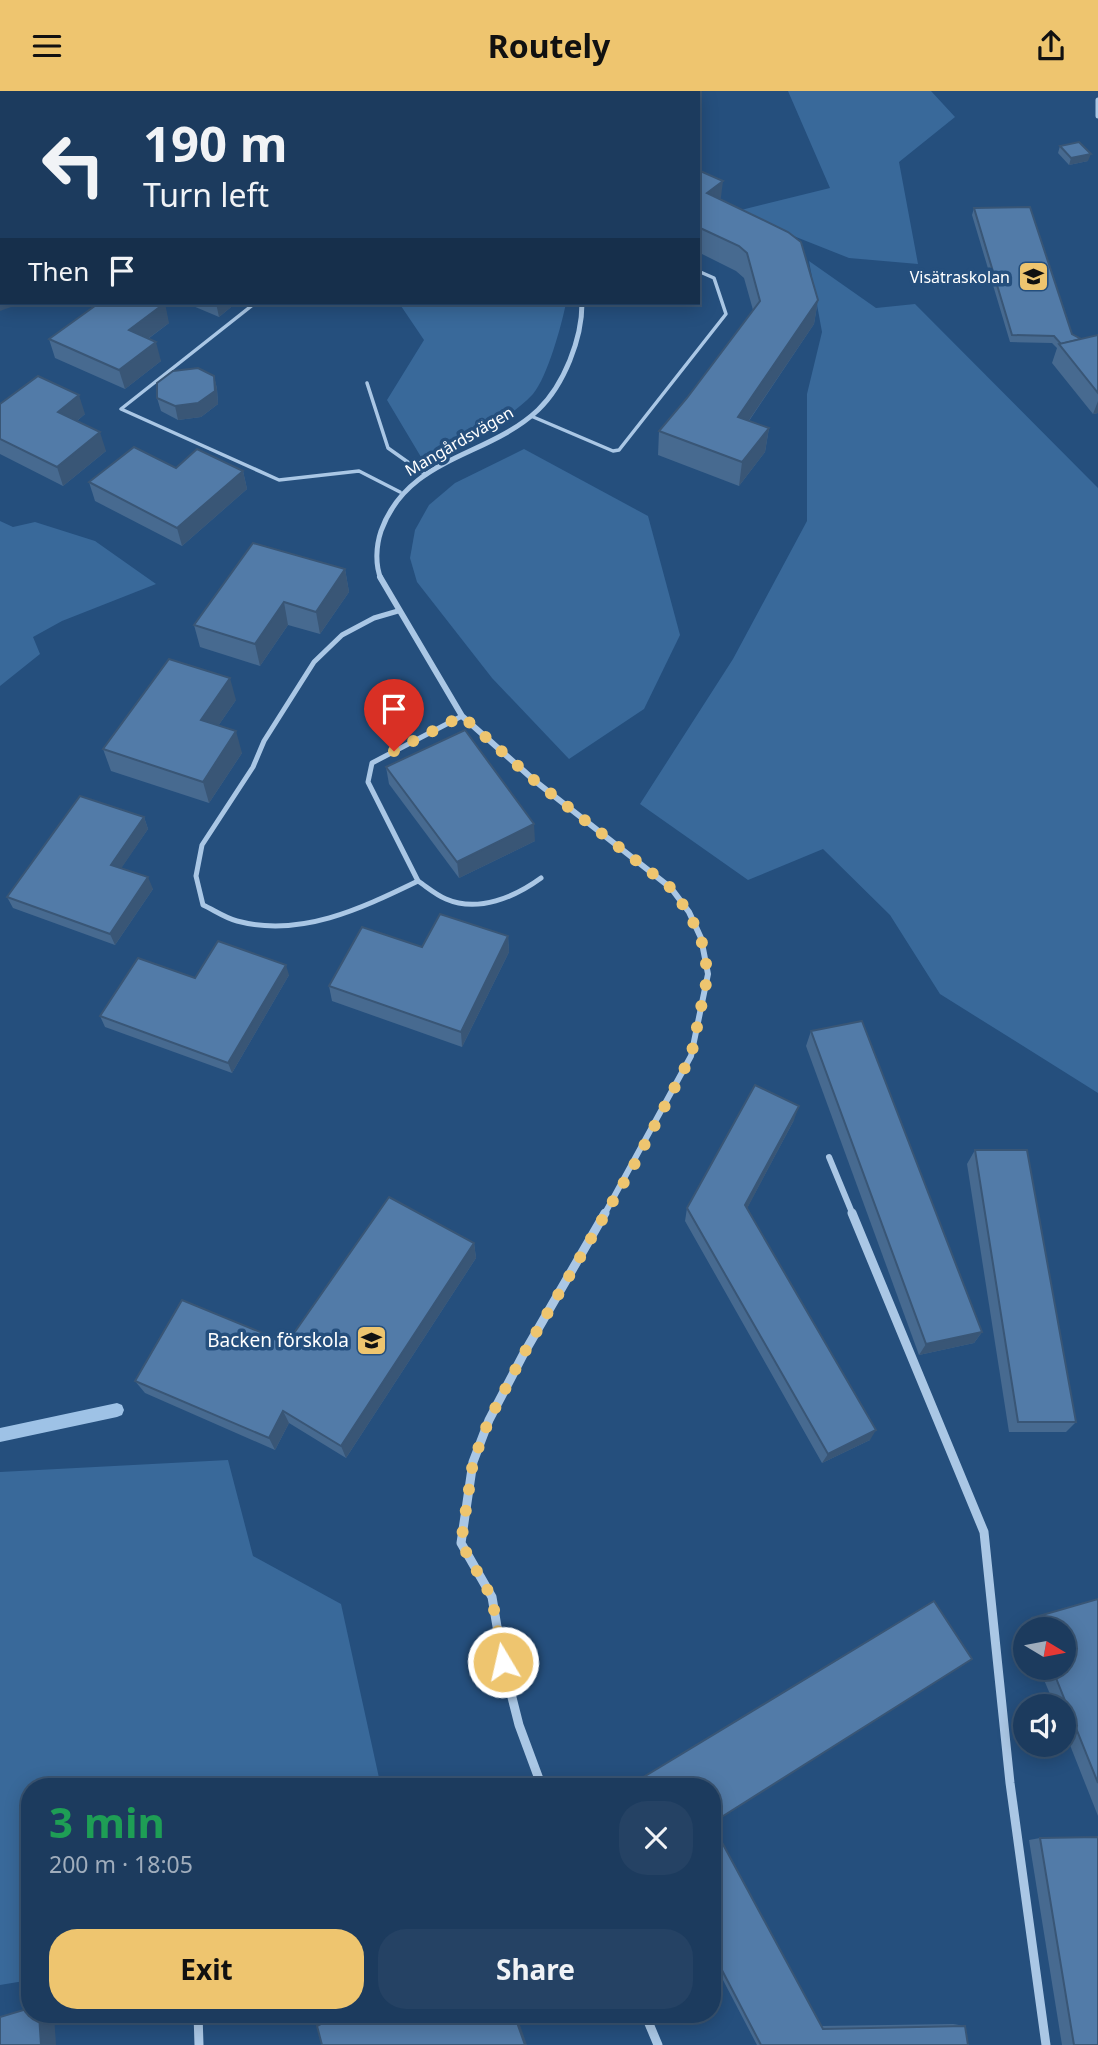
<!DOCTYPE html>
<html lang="en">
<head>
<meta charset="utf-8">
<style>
  body { margin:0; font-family:"Noto Sans",sans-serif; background:#254264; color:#f1f3f6; height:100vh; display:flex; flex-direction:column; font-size:26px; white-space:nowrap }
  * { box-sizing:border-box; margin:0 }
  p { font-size:23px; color:#a0adbc }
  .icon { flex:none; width:38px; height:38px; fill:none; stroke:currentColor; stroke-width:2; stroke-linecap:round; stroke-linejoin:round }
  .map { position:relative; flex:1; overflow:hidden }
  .drawer { position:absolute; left:21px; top:1687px; width:700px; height:245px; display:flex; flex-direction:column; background:#1c3b5e; border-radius:28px; box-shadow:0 4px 18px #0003,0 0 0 2px #3a5573 }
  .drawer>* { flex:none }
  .hud { position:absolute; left:0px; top:0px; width:700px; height:214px; box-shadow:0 4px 18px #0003,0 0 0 2px #3a5573; background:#1c3b5e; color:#f1f3f6; overflow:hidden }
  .needle { width:46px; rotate:100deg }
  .buttons { position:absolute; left:1013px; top:1526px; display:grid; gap:14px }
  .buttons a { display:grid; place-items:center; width:63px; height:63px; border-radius:50%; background:#1c3b5e; box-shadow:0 4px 18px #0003,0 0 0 2px #3a5573; font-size:35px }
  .pin { position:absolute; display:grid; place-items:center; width:60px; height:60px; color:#fff; margin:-72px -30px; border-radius:50% 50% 50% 0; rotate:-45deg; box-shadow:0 0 7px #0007 }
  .pin .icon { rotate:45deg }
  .me { position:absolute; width:77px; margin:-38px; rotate:351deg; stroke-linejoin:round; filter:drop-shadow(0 0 5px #0008) }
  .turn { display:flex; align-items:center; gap:24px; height:147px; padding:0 28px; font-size:32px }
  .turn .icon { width:91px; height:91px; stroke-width:2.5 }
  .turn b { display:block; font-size:49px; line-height:60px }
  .then { display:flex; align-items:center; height:66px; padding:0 28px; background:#0003; gap:14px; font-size:26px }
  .round { display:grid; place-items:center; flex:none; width:74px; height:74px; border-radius:28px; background:#254264 }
  .head { display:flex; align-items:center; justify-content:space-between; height:119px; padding:0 28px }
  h1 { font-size:42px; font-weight:700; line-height:52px; color:#1e9e55 }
  .button { display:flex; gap:14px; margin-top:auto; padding:14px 28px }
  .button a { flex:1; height:80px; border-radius:28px; background:#eec56f; color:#111; font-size:28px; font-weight:700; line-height:80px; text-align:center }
  .button a+a { background:#254264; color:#f1f3f6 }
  header { display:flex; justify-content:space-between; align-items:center; height:91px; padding:0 28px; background:#eec56f; color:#111; font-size:32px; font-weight:700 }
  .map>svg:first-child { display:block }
  .green { fill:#39699a }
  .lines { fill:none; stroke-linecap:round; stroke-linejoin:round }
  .stream { fill:#9ec2e6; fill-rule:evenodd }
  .service-far1 { stroke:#aac7e5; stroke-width:3.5 }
  .service { stroke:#aac7e5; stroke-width:5 }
  .minor-far2 { stroke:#aac7e5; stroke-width:5 }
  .minor-far1 { stroke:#aac7e5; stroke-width:6 }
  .minor { stroke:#aac7e5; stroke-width:9 }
  .wall { fill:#476a90 }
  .shaded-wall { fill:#395676 }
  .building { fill:#527ba8; stroke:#395676; stroke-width:2 }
  .route { stroke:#eec56f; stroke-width:12; stroke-dasharray:0 21.6 }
  .labels { text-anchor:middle; stroke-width:7; stroke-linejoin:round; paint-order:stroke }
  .far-poi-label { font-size:16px; fill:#fff; stroke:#254f7d; text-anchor:end }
  .far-street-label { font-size:16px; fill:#fff; stroke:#254f7d }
  .poi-label { font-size:19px; fill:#fff; stroke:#254f7d; text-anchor:end }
</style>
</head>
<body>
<header><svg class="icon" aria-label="menu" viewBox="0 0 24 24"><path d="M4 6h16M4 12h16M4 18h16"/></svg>Routely<svg class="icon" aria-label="share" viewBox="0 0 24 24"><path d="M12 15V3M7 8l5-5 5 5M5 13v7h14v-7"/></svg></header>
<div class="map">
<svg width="1098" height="1954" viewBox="0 0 1098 1954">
  <rect width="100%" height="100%" fill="#254f7d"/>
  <g class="green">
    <polygon points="788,0 931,0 955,26 899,71 918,173 849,167 733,121 830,97"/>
    <polygon points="809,170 876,217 915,213 1098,397 1098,1002 940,903 890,824 823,758 748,789 640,713 733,568 807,430 807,303 822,241"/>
    <path d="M399 212H566C562 233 547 287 533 303 505 333 458 351 421 366L387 309 424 249Z"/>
    <polygon points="524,358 648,425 680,544 644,618 569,668 492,587 417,491 410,467 415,439 429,414 455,392"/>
    <polygon points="0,430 13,436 35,431 95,450 156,493 62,530 33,546 40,563 0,595"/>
    <polygon points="228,1369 253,1465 341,1513 381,1696 30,1696 30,1889 0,1894 0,1381"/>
  </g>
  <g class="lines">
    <polygon class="stream" points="117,1312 122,1314 124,1319 122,1324 117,1326 0,1351 0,1337"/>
    <g class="service-far1">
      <polyline points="185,2 188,0"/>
      <polyline points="255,212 121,318 279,389 359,380 400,401"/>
      <polyline points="367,292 388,357 426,384"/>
      <polyline points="531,325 613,360 619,359 726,223 714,187 698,180"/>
    </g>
    <g class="service">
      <path d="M398 520 374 527 342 544 314 571 264 650 253 676 202 754 196 785 203 814C214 819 225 827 237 830 301 847 362 817 418 790L368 691 372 672 462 625"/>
      <path d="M418 790C427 796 436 804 446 808 478 822 515 806 541 787"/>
    </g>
    <g class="minor-far2">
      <polyline points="220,0 224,2"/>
      <polyline points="1098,9 1098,25"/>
      <path d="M381 488C375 474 376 455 381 440 408 365 487 367 538 319 564 294 582 248 582 212"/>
    </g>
    <g class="minor-far1">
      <polyline points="380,486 462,625 535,690 671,797 689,821 701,847 708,883 691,965 604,1124"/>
      <polyline points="829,1066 853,1124"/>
    </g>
    <g class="minor">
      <polyline points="852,1122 984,1441 1010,1692 1046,1954"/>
      <polyline points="542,1696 519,1634 503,1571 492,1506 461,1452 473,1371 489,1329 523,1264 605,1122"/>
      <polyline points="198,1923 199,1954"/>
      <polyline points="645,1923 658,1954"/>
    </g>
  </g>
  <g class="wall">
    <polygon points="46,0 163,0 164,1 160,2 48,2"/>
    <polygon points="1060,55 1088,70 1069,74 1058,62"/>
    <polygon points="0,65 2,65 2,107 0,106"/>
    <polygon points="698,79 721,109 818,209 814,233 749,330 769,337 765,361 739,395 658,364 659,340 687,307 753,219 744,187 736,180 698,161"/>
    <polygon points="974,117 1072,243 1081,248 1098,244 1098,322 1093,323 1052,272 1057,257 1052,252 1010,251 972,124"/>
    <polygon points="186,212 236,212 219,226"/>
    <polygon points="169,232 148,248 161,270 125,298 55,267 49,248"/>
    <polygon points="214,285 217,298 218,313 201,326 178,329 161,320 157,307"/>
    <polygon points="0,313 85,323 77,330 106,360 63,395 0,363"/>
    <polygon points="176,377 243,380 247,398 182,455 95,410 89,391"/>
    <polygon points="345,478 349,501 320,543 288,534 260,575 200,556 194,534"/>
    <polygon points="236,609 218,635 242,662 209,712 111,680 103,658"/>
    <polygon points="386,676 535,750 459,787 389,693"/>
    <polygon points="144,726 148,738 121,777 153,798 115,854 13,817 7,806"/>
    <polygon points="508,845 509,861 462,956 332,910 329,895 422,856"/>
    <polygon points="289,884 232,982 105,936 100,925 195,887"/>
    <polygon points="811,940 982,1241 974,1252 919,1264 806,955"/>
    <polygon points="794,1029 747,1117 870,1349 822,1372 685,1130 687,1117"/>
    <polygon points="975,1059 1076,1331 1066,1341 1009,1341 967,1073"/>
    <polygon points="474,1152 476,1167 346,1367 289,1332 275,1359 145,1302 135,1290 287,1252"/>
    <polygon points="1098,1508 1098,1725 1064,1639 1064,1615 1055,1615 1039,1577 1064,1577 1064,1538 1026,1538 1026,1542 1022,1533 1032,1527"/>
    <polygon points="712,1733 821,1935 953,1933 965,1935 968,1954 757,1954 712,1868"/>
    <polygon points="1040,1747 1098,1954 1062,1954 1029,1749"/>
  </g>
  <g class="shaded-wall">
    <polygon points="73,0 108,0 109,2 68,2"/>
    <polygon points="115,0 163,0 164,1 160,2 115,2"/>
    <polygon points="0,24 2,24 2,45 0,46"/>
    <polygon points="1091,63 1088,70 1069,74 1071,67"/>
    <polygon points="723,90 720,114 707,102"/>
    <polygon points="2,198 2,212 22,212 0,220 0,199"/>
    <polygon points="818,209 814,233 735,350 738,326"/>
    <polygon points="165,212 169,232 134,258 129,239"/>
    <polygon points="216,212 236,212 219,226"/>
    <polygon points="156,251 161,270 125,298 119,279"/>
    <polygon points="214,285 217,298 218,313 201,326 178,329 175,315"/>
    <polygon points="79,304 85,323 65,340 58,321"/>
    <polygon points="1098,310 1098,322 1093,323"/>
    <polygon points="769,337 765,361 739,395 742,371"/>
    <polygon points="100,341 106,360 63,395 57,376"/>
    <polygon points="243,380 247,398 182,455 177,437"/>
    <polygon points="345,478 349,501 320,543 316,521"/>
    <polygon points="284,511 288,534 260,575 255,553"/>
    <polygon points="230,587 236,609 207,651 201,629"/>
    <polygon points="236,640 242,662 209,712 203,691"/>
    <polygon points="144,726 148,738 116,785 111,774"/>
    <polygon points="534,733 535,750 459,787 457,771"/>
    <polygon points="148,786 153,798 115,854 110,843"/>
    <polygon points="508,845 509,861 462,956 461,941"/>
    <polygon points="286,874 289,884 232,982 228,972"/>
    <polygon points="799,1015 794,1029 742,1127 745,1114"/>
    <polygon points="474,1152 476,1167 346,1367 341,1355"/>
    <polygon points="982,1241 974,1252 919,1264 926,1253"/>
    <polygon points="283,1320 289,1332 275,1359 269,1347"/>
    <polygon points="876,1339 870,1349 822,1372 828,1363"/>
    <polygon points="39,1923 54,1923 56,1954 41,1954"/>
    <polygon points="514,1923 516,1923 527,1954 525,1954"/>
  </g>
  <g class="building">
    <polygon points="0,0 3,2 2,2 2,24 0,24"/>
    <polygon points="420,0 477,0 481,1 418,2"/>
    <polygon points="1079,51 1091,63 1071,67 1060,55"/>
    <rect x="0" y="65" width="2" height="28"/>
    <polygon points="698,79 723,90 707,102 788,141 801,151 818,209 738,326 769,337 742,371 659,340 687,307 760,210 747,162 739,155 698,136"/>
    <polygon points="1030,116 1072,243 1081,248 1061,253 1054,245 1012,244 974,117"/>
    <polygon points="0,165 2,166 2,198 0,199"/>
    <polygon points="99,212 165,212 129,239 156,251 119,279 49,248"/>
    <polygon points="1098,244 1098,302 1059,253"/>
    <polygon points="198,277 214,285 215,300 198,312 175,315 157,307 157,292 173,280"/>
    <polygon points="38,285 79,304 58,321 100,341 57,376 0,348 0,313"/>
    <polygon points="134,356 176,377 197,358 243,380 177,437 89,391"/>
    <polygon points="253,452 345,478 316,521 284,511 255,553 194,534"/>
    <polygon points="169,568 230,587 201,629 236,640 203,691 103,658"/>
    <polygon points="465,639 534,733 457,771 386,676"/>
    <polygon points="80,705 144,726 111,774 148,786 110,843 7,806"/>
    <polygon points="440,823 508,845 461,941 329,895 362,836 422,856"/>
    <polygon points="218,850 286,874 228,972 100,925 138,867 195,887"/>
    <polygon points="862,930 982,1241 926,1253 811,940"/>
    <polygon points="755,994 799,1015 745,1114 876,1339 828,1363 687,1117"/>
    <polygon points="975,1059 1027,1059 1076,1331 1018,1331"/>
    <polygon points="389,1106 474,1152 341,1355 283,1320 269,1347 135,1290 182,1209 287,1252"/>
    <polygon points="1098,1508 1098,1692 1052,1577 1064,1577 1064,1538 1036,1538 1032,1527"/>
    <polygon points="934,1510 972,1568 712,1732 712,1696 627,1696"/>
    <polygon points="712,1733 823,1938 965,1935 968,1954 761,1954 712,1860"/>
    <polygon points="1098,1746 1098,1954 1074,1954 1040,1747"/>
    <polygon points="30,1917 30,1923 39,1923 41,1954 0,1954 0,1926"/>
    <polygon points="340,1923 514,1923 525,1954 322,1954 317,1935"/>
  </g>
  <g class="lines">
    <polyline class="route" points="394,660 462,625 535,690 671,797 688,821 701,847 708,883 691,965 634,1074 523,1264 489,1329 473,1371 461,1452 492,1507 503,1571"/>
  </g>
  <defs>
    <symbol id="school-square" viewBox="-11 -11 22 22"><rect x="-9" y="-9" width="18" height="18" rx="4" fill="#eec56f" stroke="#254f7d"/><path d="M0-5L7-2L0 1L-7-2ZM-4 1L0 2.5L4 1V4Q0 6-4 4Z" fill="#111"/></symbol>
  </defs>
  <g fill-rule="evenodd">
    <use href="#school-square" x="1016" y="168" width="35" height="35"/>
    <use href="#school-square" x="354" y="1232" width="35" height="35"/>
  </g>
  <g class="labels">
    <g class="far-poi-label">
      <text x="1010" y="192">Visätraskolan</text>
    </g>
    <g class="far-street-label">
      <text transform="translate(459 350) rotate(-30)" y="6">Mangårdsvägen</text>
    </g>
    <g class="poi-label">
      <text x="349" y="1256">Backen förskola</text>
    </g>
  </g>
</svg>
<div class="buttons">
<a><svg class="needle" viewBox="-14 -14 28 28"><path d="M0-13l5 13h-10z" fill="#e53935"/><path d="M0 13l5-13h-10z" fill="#a0adbc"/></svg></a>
<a><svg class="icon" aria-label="sound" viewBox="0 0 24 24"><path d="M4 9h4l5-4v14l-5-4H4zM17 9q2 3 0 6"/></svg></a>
</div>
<div class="pin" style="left:394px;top:660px;background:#d93025"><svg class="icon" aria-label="arrive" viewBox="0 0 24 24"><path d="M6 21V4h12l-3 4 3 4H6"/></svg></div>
<svg class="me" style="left:503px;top:1571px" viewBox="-20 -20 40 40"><circle r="17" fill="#eec56f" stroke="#fff" stroke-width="3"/><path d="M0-11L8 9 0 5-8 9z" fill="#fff"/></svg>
<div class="hud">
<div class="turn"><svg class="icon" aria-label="left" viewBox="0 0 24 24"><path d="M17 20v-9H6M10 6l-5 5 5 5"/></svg><div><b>190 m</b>Turn left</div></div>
<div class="then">Then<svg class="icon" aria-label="arrive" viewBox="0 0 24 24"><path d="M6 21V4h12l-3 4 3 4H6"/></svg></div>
</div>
<section class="drawer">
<div class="head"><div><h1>3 min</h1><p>200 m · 18:05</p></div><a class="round"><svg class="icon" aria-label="close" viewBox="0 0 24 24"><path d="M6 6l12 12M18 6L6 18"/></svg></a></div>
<div class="button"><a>Exit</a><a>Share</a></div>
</section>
</div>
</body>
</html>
